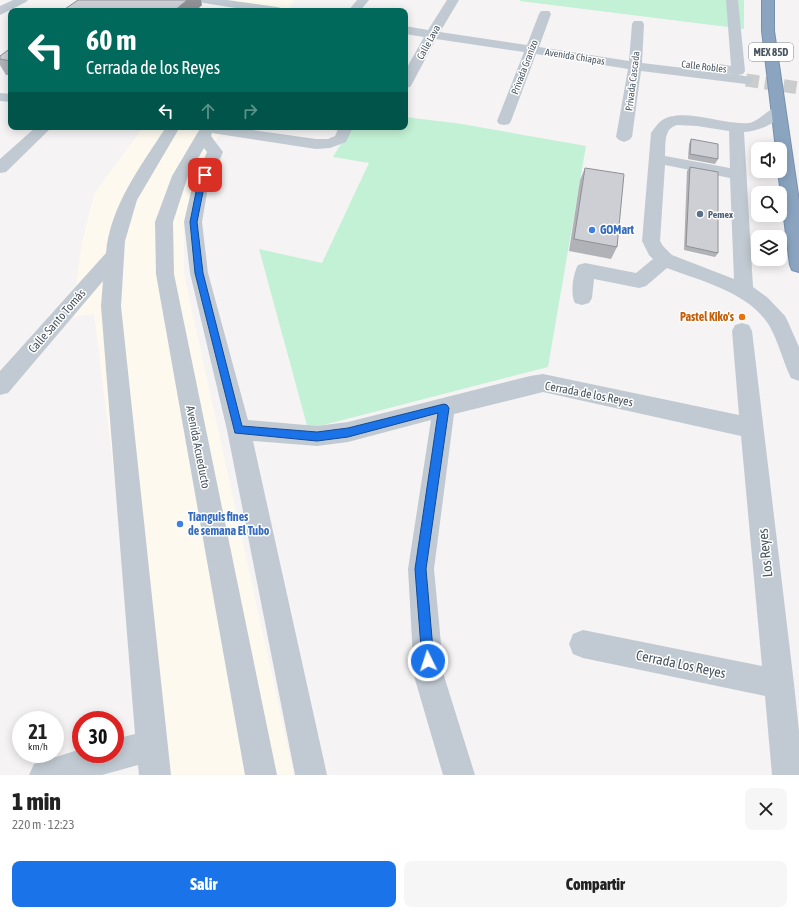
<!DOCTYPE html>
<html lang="es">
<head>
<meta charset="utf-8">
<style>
  body { margin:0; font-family:"Asap Condensed",sans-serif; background:#f6f6f6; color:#222; height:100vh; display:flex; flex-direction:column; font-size:15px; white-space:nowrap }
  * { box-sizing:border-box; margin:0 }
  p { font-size:13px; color:#767676 }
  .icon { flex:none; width:22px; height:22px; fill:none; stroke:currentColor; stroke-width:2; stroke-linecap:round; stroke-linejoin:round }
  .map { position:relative; height:775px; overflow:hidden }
  .panel { display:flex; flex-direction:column; background:#fff; flex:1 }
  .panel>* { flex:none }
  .guide { position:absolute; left:8px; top:8px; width:400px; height:122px; border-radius:8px; box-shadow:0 2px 10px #0003; background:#00695c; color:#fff; overflow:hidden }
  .controls { position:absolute; left:751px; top:142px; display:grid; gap:8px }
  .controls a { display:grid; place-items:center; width:36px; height:36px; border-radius:8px; background:#fff; box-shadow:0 2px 10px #0003; font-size:20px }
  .speed { position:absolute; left:12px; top:711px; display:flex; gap:8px; font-size:20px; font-weight:700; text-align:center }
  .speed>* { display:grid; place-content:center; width:52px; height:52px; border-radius:50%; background:#fff; box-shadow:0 2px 10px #0003; line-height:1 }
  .speed small { font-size:10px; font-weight:400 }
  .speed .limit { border:6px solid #d22; background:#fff; color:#111 }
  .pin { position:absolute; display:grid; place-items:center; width:34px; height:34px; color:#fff; margin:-17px; border-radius:8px; box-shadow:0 2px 6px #0006 }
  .me { position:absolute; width:44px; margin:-22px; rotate:356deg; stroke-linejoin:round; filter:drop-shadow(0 0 3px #0008) }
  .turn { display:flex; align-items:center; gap:14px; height:84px; padding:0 12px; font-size:18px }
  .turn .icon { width:52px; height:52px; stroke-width:2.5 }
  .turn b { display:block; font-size:28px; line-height:34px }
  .lanes { display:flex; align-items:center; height:38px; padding:0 12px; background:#0003; justify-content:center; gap:20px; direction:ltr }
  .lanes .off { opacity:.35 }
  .round { display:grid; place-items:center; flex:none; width:42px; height:42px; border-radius:8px; background:#f6f6f6 }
  .headline { display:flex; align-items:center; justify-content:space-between; height:68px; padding:0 12px }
  h1 { font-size:24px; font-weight:800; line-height:30px }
  .cta { display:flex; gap:8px; margin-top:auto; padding:8px 12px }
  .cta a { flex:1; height:46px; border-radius:8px; background:#1a73e8; color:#fff; font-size:16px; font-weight:800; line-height:46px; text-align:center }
  .cta a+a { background:#f6f6f6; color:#222 }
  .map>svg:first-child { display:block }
  .commercial { fill:#fdf9ef }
  .green { fill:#c3f1d5 }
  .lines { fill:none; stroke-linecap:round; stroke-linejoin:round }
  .minor-tunnel { stroke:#caccce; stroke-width:13; stroke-dasharray:13 6; stroke-linecap:butt }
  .highway-casing { stroke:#7690ad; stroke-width:2 }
  .minor { fill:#c1cad2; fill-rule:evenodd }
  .highway { fill:#8ba5c1; fill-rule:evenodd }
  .wall { fill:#b0b2b7 }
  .shaded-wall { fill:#909195 }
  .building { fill:#cdcfd5; stroke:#909195 }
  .route { fill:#1a73e8; stroke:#114b97 }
  .service-dot { fill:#5c6f8a; stroke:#fff; stroke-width:1.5 }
  .shop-dot { fill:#3f7fe0; stroke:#fff; stroke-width:1.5 }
  .food-dot { fill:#e8710a; stroke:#fff; stroke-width:1.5 }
  .labels { text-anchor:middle; stroke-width:3; stroke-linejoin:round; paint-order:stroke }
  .far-street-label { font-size:10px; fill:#4a5661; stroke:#fff }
  .far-service-label { font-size:10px; font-weight:bold; fill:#4e5e75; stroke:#fff; text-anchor:start }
  .shield { fill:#fff; stroke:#808990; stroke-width:1 }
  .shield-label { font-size:11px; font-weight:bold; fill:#4a5661 }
  .shop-label { font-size:12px; font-weight:bold; fill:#366cbe; stroke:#fff; text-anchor:start }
  .food-label { font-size:12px; font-weight:bold; fill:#c56008; stroke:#fff; text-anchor:end }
  .street-label { font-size:12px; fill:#4a5661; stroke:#fff }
  .near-street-label { font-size:14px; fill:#4a5661; stroke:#fff }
</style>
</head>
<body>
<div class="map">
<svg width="799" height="775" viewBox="0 0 799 775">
  <rect width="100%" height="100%" fill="#f5f3f3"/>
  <g class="commercial">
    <polygon points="235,0 294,0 288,11 227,11"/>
    <polygon points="143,127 224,127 198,173 184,225 184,274 294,775 148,775 146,732 94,314 72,317 82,242 94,194"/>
  </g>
  <g class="green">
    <polygon points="520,0 744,0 744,29 520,1"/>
    <polygon points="405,117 462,124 586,146 548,367 308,429 259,249 322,263 369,163 333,157 351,127 405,127"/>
  </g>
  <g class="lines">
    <polyline class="minor-tunnel" points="746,80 799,88"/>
    <defs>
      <polygon id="highway" points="762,0 774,0 774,31 799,201 799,272 792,270 790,265 778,171 780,171 780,149 776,149 762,31"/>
    </defs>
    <use href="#highway" class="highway-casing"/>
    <g class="minor">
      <polygon points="13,0 28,0 26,2 0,15 0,6"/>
      <polygon points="198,0 227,0 277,7 281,8 283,11 254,11 204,3 200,2"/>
      <polygon points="357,0 369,0 360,11 348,11"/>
      <polygon points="447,0 459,0 440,32 527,45 539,14 541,11 549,11 551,14 539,47 629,61 632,24 634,21 642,21 644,24 642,63 734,74 709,70 707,67 709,64 714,63 731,66 726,0 738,0 745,71 743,74 738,75 751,77 753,80 751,83 746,84 641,71 632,137 629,140 624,142 619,140 616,137 628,69 536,54 511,121 509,124 504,125 499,124 497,121 524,52 436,39 412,84 410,87 405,88 405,71 424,37 405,34 405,26 428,30"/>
      <polygon points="0,93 11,94 11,102 0,101"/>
      <path d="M778 107 783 108 785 111C776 124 759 131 744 132L753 287 768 298 785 316 788 322 799 347V381L791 378C783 362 779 343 770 327 751 293 701 281 667 268L646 286 639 288 594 279 592 298 589 303 582 305 575 303C570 294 573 274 578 265L585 263 636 273 653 259 649 255 642 241 651 133C654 129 657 124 661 121 681 106 725 126 749 123 760 121 767 109 778 107ZM677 125 697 126 729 131 730 168 665 156C666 144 663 129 677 125ZM665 165 730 178 734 279 672 255 663 246 660 241Z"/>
      <polygon points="36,127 52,127 6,172 0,173 0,159"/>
      <path d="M166 127H180L137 200 125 241 121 306 171 775H139L138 765 102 775H29L34 764 81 749V754H115V739L135 734 101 306 103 281 8 393 0 395V371L106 253C110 206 141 166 166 127Z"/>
      <polygon points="201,127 232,127 316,139 328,139 335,136 339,127 353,127 346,142 330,148 316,149 212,133 211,136 223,152 208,187 202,222 208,273 248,420 317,426 348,422 530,376 543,374 739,415 732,331 735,325 742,323 749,325 752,331 794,684 799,731 799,775 772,775 765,696 583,658 573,654 569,644 573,634 583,630 762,666 741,436 543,392 454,414 434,569 444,676 475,775 443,775 414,676 408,569 431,420 348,442 317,446 253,441 327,775 295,775 227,430 190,273 184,222 192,187 207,152 204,148 188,176 173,222 174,274 277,775 245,775 156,274 155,222 172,176"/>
    </g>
    <use href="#highway" class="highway"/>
  </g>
  <g class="wall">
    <polygon points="11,48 11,75 6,75 0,65 0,56"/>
    <polygon points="691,139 718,159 715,164 688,159 689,144"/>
    <polygon points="690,167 718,253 715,257 684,250 687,171"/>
    <polygon points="585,168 617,247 611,259 569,251 580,180"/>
  </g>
  <polygon class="shaded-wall" points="187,0 201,0 202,5 196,11 174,11"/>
  <g class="building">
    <polygon points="78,0 187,0 174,11 62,11"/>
    <polygon points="11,48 11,61 0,59 0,56"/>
    <polygon points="691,139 718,144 718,159 690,154"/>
    <polygon points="690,167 718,172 718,253 686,246"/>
    <polygon points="585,168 624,174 617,247 574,239"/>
  </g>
  <polygon class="route" points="205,173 209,175 204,187 197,222 203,273 242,426 317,432 348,428 444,404 447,405 449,408 426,569 434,661 432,665 428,667 423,665 422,661 415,569 438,413 348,437 317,441 235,433 195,273 190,222 197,187 202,175"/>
  <circle class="service-dot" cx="700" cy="214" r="4"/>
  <g class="shop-dot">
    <circle cx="592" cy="230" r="4"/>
    <circle cx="180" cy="524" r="4"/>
  </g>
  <circle class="food-dot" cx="742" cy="317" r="4"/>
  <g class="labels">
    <g class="far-street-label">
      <text transform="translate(428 42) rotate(-61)" y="4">Calle Lava</text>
      <text transform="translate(575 56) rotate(9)" y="4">Avenida Chiapas</text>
      <text transform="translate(704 66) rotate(7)" y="4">Calle Robles</text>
      <text transform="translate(524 67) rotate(-69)" y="4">Privada Granizo</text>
      <text transform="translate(632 81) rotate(-83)" y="4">Privada Cascada</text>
    </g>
    <g class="far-service-label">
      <text x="708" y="218">Pemex</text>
    </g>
    <rect class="shield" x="749" y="43" width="44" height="18" rx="3"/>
    <g class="shield-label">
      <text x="771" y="56">MEX 85D</text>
    </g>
    <g class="shop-label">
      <text x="600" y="234">GOMart</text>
      <text x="188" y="521">Tianguis fines<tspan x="188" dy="14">de semana El Tubo</tspan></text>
    </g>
    <g class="food-label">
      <text x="734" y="321">Pastel Kiko's</text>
    </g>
    <g class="street-label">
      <text transform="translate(57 321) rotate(-49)" y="4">Calle Santo Tomás</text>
      <text transform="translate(589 394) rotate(11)" y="4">Cerrada de los Reyes</text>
      <text transform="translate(198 447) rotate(79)" y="4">Avenida Acueducto</text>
    </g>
    <g class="near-street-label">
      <text transform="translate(765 553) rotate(-96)" y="5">Los Reyes</text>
      <text transform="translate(681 664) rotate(12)" y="5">Cerrada Los Reyes</text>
    </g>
  </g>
</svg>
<div class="controls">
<a><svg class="icon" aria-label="sound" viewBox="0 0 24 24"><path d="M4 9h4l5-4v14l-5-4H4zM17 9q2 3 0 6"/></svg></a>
<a><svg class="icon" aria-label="search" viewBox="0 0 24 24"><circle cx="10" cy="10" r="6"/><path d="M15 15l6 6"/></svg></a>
<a><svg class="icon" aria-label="layers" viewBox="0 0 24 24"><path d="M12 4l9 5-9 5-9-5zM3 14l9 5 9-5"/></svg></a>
</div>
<div class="speed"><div>21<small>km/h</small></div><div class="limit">30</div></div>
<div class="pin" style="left:205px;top:175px;background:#d93025"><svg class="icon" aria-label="arrive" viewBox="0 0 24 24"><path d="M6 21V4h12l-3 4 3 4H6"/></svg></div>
<svg class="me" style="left:428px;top:661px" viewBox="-20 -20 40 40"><circle r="17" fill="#1a73e8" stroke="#fff" stroke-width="3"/><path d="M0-11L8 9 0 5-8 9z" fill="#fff"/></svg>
<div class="guide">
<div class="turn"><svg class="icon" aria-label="left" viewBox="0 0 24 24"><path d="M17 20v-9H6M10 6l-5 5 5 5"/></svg><div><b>60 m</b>Cerrada de los Reyes</div></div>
<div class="lanes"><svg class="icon" aria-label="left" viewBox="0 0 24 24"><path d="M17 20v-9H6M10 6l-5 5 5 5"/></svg><svg class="icon off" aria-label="ahead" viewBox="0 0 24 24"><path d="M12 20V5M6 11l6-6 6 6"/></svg><svg class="icon off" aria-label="right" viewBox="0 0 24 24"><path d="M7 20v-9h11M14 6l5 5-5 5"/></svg></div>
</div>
</div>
<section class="panel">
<div class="headline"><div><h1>1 min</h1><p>220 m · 12:23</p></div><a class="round"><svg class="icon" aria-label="close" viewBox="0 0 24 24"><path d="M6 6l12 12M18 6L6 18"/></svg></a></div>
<div class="cta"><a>Salir</a><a>Compartir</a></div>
</section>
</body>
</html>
